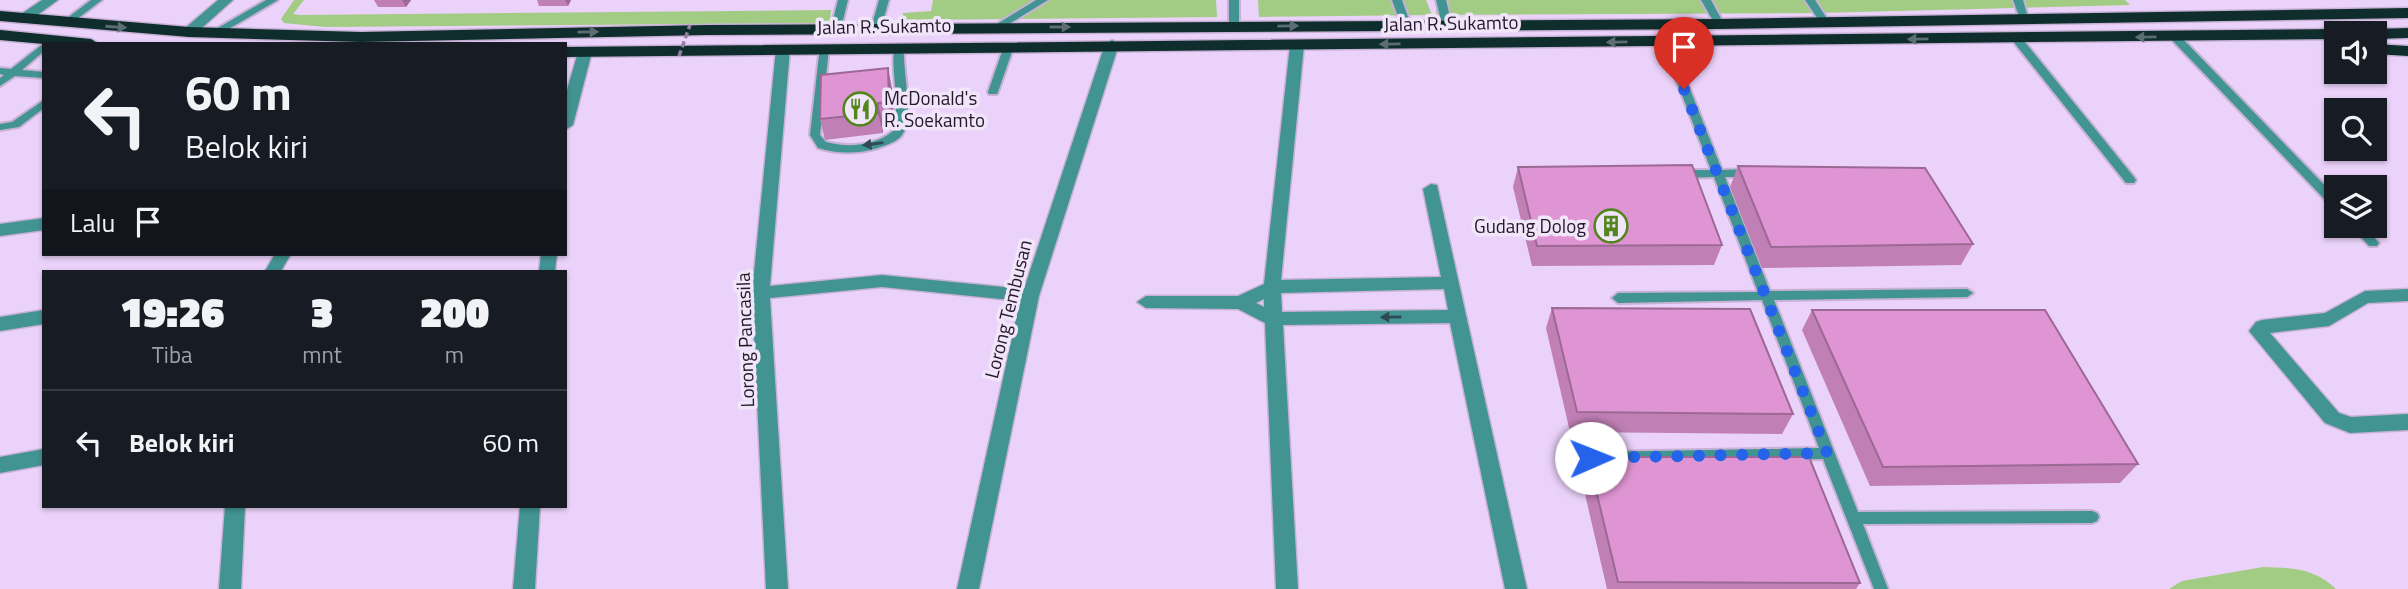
<!DOCTYPE html>
<html lang="id">
<head>
<meta charset="utf-8">
<style>
  body { margin:0; font-family:"Titillium Web",sans-serif; background:#20242c; color:#f1f3f6; height:100vh; display:flex; flex-direction:column; font-size:26px; white-space:nowrap }
  * { box-sizing:border-box; margin:0 }
  p { font-size:23px; color:#9ea1a6 }
  .icon { flex:none; width:38px; height:38px; fill:none; stroke:currentColor; stroke-width:2; stroke-linecap:round; stroke-linejoin:round }
  .map { position:relative; flex:1; overflow:hidden }
  .sheet { position:absolute; left:42px; top:270px; width:525px; height:238px; display:flex; flex-direction:column; background:#171b24; border-radius:0px; box-shadow:0 2px 5px #0004 }
  .sheet>* { flex:none }
  .banner { position:absolute; left:42px; top:42px; width:525px; height:214px; border-radius:0px; box-shadow:0 2px 5px #0004; background:#171b24; color:#f1f3f6; overflow:hidden }
  .tools { position:absolute; left:2324px; top:21px; display:grid; gap:14px }
  .tools a { display:grid; place-items:center; width:63px; height:63px; border-radius:0px; background:#171b24; box-shadow:0 2px 5px #0004; font-size:35px }
  .pin { position:absolute; display:grid; place-items:center; width:60px; height:60px; color:#fff; margin:-72px -30px; border-radius:50% 50% 50% 0; rotate:-45deg; box-shadow:0 0 7px #0007 }
  .pin .icon { rotate:45deg }
  .me { position:absolute; width:77px; margin:-38px; rotate:89deg; stroke-linejoin:round; filter:drop-shadow(0 0 5px #0008) }
  .turn { display:flex; align-items:center; gap:24px; height:147px; padding:0 28px; font-size:32px }
  .turn .icon { width:91px; height:91px; stroke-width:2.5 }
  .turn b { display:block; font-size:49px; line-height:60px }
  .then { display:flex; align-items:center; height:66px; padding:0 28px; background:#0003; gap:14px; font-size:26px }
  .eta { display:flex; justify-content:space-evenly; align-items:center; height:119px; text-align:center }
  .eta b { font-size:42px; font-weight:800; line-height:49px }
  ul { padding:0; list-style:none }
  li { display:flex; align-items:center; gap:21px; height:105px; padding:0 28px; border-top:2px solid #363941 }
  li div { flex:1 }
  li b { display:block; font-size:26px }
  li em { font-style:normal }
  .map>svg:first-child { display:block }
  .green { fill:#a2cc83 }
  .lines { fill:none; stroke-linecap:round; stroke-linejoin:round }
  .lane-casing { stroke:#c7b1d5; stroke-width:4 }
  .street-casing { stroke:#c7b1d5; stroke-width:3 }
  .highway-casing { stroke:#c7b1d5; stroke-width:3 }
  .lane { fill:#419492; fill-rule:evenodd }
  .street { fill:#419492; fill-rule:evenodd }
  .highway { fill:#0e2d2c; fill-rule:evenodd }
  .path-bridge { stroke:#93809e; stroke-width:3.5; stroke-dasharray:6 3.5; stroke-linecap:butt }
  .wall { fill:#c080b5 }
  .shaded-wall { fill:#9c6894 }
  .building { fill:#df95d3; stroke:#9c6894; stroke-width:2 }
  .oneway { fill:#5d6d74 }
  .oneway2 { fill:#304a54 }
  .route { stroke:#2563eb; stroke-width:12; stroke-dasharray:0 21.6 }
  .labels { text-anchor:middle; stroke-width:7; stroke-linejoin:round; paint-order:stroke }
  .street-label { font-size:19px; fill:#24182a; stroke:#f1e5f9 }
  .poi-label { font-size:19px; fill:#24182a; stroke:#f1e5f9; text-anchor:start }
</style>
</head>
<body>
<div class="map">
<svg width="2408" height="589" viewBox="0 0 2408 589">
  <rect width="100%" height="100%" fill="#ebd2fa"/>
  <g class="green">
    <polygon points="294,0 304,0 293,14 300,15 831,10 830,23 325,27 284,23 281,19"/>
    <polygon points="933,0 1216,0 1217,17 902,20 903,13 931,11"/>
    <polygon points="1258,0 1426,0 1432,15 1259,17"/>
    <polygon points="1437,0 2125,0 2130,5 1819,13 1436,15"/>
    <path d="M2263 567C2292 568 2314 568 2336 589H2169L2182 581Z"/>
  </g>
  <g class="lines">
    <defs>
      <g id="lane">
        <polygon points="91,0 102,0 68,26 62,26 62,22"/>
        <polygon points="266,0 278,0 220,34 212,34 211,32"/>
        <polygon points="838,0 848,0 841,28 836,31 831,28"/>
        <polygon points="879,0 889,0 881,28 876,31 871,28"/>
        <polygon points="1036,0 1048,0 1001,29 997,30 992,27"/>
        <polygon points="1229,0 1239,0 1239,27 1234,30 1229,27"/>
        <polygon points="1392,0 1402,0 1411,25 1409,27 1406,28 1401,25"/>
        <polygon points="1436,0 1446,0 1452,25 1450,27 1447,28 1442,25"/>
        <polygon points="1701,0 1711,0 1724,24 1722,26 1716,26"/>
        <polygon points="1805,0 1815,0 1830,23 1828,25 1822,25"/>
        <polygon points="2013,0 2023,0 2028,17 2026,19 2020,19"/>
        <polygon points="2174,33 2178,34 2336,197 2336,208 2332,207 2170,38 2170,34"/>
        <polygon points="2016,35 2020,36 2134,177 2136,180 2134,183 2126,183 2012,40 2011,38"/>
        <polygon points="1666,38 1671,41 1722,170 1750,169 1756,173 1750,177 1725,177 1770,291 1967,289 1973,293 1967,297 1774,300 1858,512 2092,511 2097,513 2099,517 2097,521 2092,523 1863,524 1888,589 1874,589 1823,459 1591,464 1586,462 1584,458 1586,454 1591,452 1819,448 1762,300 1618,303 1612,298 1618,293 1758,292 1714,177 1681,178 1675,174 1681,170 1711,170 1661,41"/>
        <polygon points="44,43 47,44 44,44 44,51 22,70 44,72 44,78 15,76 0,86 0,78 4,75 0,74 0,68 11,69"/>
        <polygon points="1009,43 1014,46 998,92 997,94 989,94 988,92 1004,46"/>
        <path d="M899 44 904 47C902 70 915 116 902 135 897 142 886 145 878 148 858 154 838 154 818 148L810 135 820 46 824 45 829 48 820 135 826 142C847 148 875 146 893 131 901 103 891 76 894 47Z"/>
        <polygon points="44,100 44,108 19,127 0,130 0,124 12,122"/>
        <polygon points="2351,226 2364,226 2379,243 2377,246 2369,246"/>
      </g>
      <g id="street">
        <polygon points="42,0 58,0 28,22 18,22 18,16"/>
        <polygon points="218,0 233,0 194,35 184,35 184,29"/>
        <polygon points="1112,40 1119,44 1039,296 979,589 957,589 1020,301 882,287 770,298 788,589 766,589 752,293 776,49 783,45 790,49 770,286 882,275 1024,289 1105,44"/>
        <path d="M1297 41 1304 45 1281 280 1441 277 1423 189 1431 184 1437 185 1527 589H1505L1450 323 1283 325 1298 589H1276L1265 323 1238 309 1146 308 1137 302 1146 296H1238L1264 284 1290 45ZM1444 289 1448 310 1282 312 1281 293ZM1264 299V307L1256 303Z"/>
        <polygon points="585,48 592,52 573,125 565,130 565,97 578,52"/>
        <polygon points="44,218 44,230 0,236 0,224"/>
        <polygon points="275,254 291,254 281,271 265,271"/>
        <polygon points="541,254 557,254 555,271 539,271"/>
        <polygon points="2408,289 2408,301 2368,303 2329,326 2270,333 2339,413 2351,417 2408,414 2408,430 2350,433 2325,423 2249,331 2256,322 2262,320 2325,313 2365,291"/>
        <polygon points="44,310 44,324 0,331 0,317"/>
        <polygon points="44,449 44,465 0,473 0,457"/>
        <polygon points="225,506 245,506 241,589 219,589"/>
        <polygon points="520,506 540,506 535,589 513,589"/>
      </g>
      <g id="highway">
        <polygon points="2408,8 2408,18 1719,29 707,35 361,42 189,37 0,21 0,11 189,27 361,32 707,25 1719,19"/>
        <polygon points="2408,28 2408,38 2375,39 2375,33 2367,33 2375,29"/>
        <polygon points="2336,29 2344,33 2336,33 2336,39 565,57 565,47"/>
        <polygon points="0,30 91,39 99,44 44,44 0,40"/>
        <polygon points="2375,44 2408,46 2408,56 2375,54"/>
      </g>
    </defs>
    <use href="#lane" class="lane-casing"/>
    <use href="#street" class="street-casing"/>
    <use href="#highway" class="highway-casing"/>
    <use href="#lane" class="lane"/>
    <use href="#street" class="street"/>
    <use href="#highway" class="highway"/>
    <polyline class="path-bridge" points="679,56 690,25"/>
  </g>
  <g class="wall">
    <polygon points="374,0 411,0 406,7 378,7"/>
    <polygon points="537,0 571,0 568,6 539,6"/>
    <polygon points="892,89 894,122 883,123 883,133 825,140 820,119"/>
    <polygon points="1738,166 1973,244 1961,265 1762,268 1730,187"/>
    <polygon points="1518,167 1722,245 1714,265 1532,266 1513,187"/>
    <polygon points="1552,308 1793,414 1782,434 1570,432 1546,328"/>
    <polygon points="1812,310 2138,464 2120,483 1870,486 1802,330"/>
    <polygon points="1588,457 1860,583 1856,589 1607,589 1581,477"/>
  </g>
  <g class="shaded-wall">
    <polygon points="402,0 411,0 406,7"/>
    <polygon points="565,0 571,0 568,6"/>
    <polygon points="888,68 892,89 894,122 889,102"/>
    <polygon points="878,103 883,123 883,133 878,113"/>
  </g>
  <g class="building">
    <polygon points="888,68 889,102 878,103 878,113 820,119 821,75"/>
    <polygon points="1692,165 1722,245 1537,246 1518,167"/>
    <polygon points="1738,166 1925,168 1973,244 1771,247"/>
    <polygon points="1552,308 1750,309 1793,414 1577,412"/>
    <polygon points="1812,310 2045,310 2138,464 1883,467"/>
    <polygon points="1588,457 1809,457 1860,583 1618,582"/>
  </g>
  <defs><path id="oneway-solid" d="M-6-.8H1V-3.2L6.5 0L1 3.2V.8H-6Z" transform="scale(1.75)"/></defs>
  <g class="oneway">
    <use href="#oneway-solid" transform="translate(1288 26) rotate(-1)"/>
    <use href="#oneway-solid" transform="translate(116 27) rotate(4)"/>
    <use href="#oneway-solid" transform="translate(1060 27)"/>
    <use href="#oneway-solid" transform="translate(588 32) rotate(-1)"/>
    <use href="#oneway-solid" transform="translate(2146 37) rotate(179)"/>
    <use href="#oneway-solid" transform="translate(1918 39) rotate(179)"/>
    <use href="#oneway-solid" transform="translate(1617 42) rotate(179)"/>
    <use href="#oneway-solid" transform="translate(1390 44) rotate(179)"/>
  </g>
  <g class="oneway2">
    <use href="#oneway-solid" transform="translate(873 144) rotate(172)"/>
    <use href="#oneway-solid" transform="translate(1391 317) rotate(179)"/>
  </g>
  <g class="lines">
    <polyline class="route" points="1591,458 1827,453 1684,89"/>
  </g>
  <defs>
    <symbol id="restaurant-ring" viewBox="-11 -11 22 22"><circle r="9.5" fill="#f1e5f9" stroke="#53861d" stroke-width="1.5"/><path d="M-5-6h1v4h1v-4h1v4h1v-4h1v5L-1.5 .5V6h-2V.5L-5-1ZM5-6V6H3V1.5H1.5Q1.5-4 5-6Z" fill="#53861d"/></symbol>
    <symbol id="building-ring" viewBox="-11 -11 22 22"><circle r="9.5" fill="#f1e5f9" stroke="#53861d" stroke-width="1.5"/><path d="M-4-6H4V6H1V3H-1V6H-4ZM-2.5-4.3h1.7v1.8h-1.7ZM.8-4.3h1.7v1.8H.8ZM-2.5-1h1.7V.8h-1.7ZM.8-1h1.7V.8H.8Z" fill="#53861d"/></symbol>
  </defs>
  <g fill-rule="evenodd">
    <use href="#restaurant-ring" x="841" y="90" width="38" height="38"/>
    <use href="#building-ring" x="1592" y="207" width="38" height="38"/>
  </g>
  <g class="labels">
    <g class="street-label">
      <text transform="translate(1451 23) rotate(-1)" y="7">Jalan R. Sukamto</text>
      <text transform="translate(884 26) rotate(-1)" y="7">Jalan R. Sukamto</text>
      <text transform="translate(1008 309) rotate(-76)" y="7">Lorong Tembusan</text>
      <text transform="translate(745 340) rotate(-92)" y="7">Lorong Pancasila</text>
    </g>
    <g class="poi-label">
      <text x="884" y="105">McDonald's<tspan x="884" dy="22">R. Soekamto</tspan></text>
      <text x="1586" y="233" text-anchor="end">Gudang Dolog</text>
    </g>
  </g>
</svg>
<div class="tools">
<a><svg class="icon" aria-label="sound" viewBox="0 0 24 24"><path d="M4 9h4l5-4v14l-5-4H4zM17 9q2 3 0 6"/></svg></a>
<a><svg class="icon" aria-label="search" viewBox="0 0 24 24"><circle cx="10" cy="10" r="6"/><path d="M15 15l6 6"/></svg></a>
<a><svg class="icon" aria-label="layers" viewBox="0 0 24 24"><path d="M12 4l9 5-9 5-9-5zM3 14l9 5 9-5"/></svg></a>
</div>
<div class="pin" style="left:1684px;top:89px;background:#d93025"><svg class="icon" aria-label="arrive" viewBox="0 0 24 24"><path d="M6 21V4h12l-3 4 3 4H6"/></svg></div>
<svg class="me" style="left:1591px;top:458px" viewBox="-20 -20 40 40"><circle r="19" fill="#fff"/><path d="M0-13L10 11 0 6-10 11z" fill="#2563eb"/></svg>
<div class="banner">
<div class="turn"><svg class="icon" aria-label="left" viewBox="0 0 24 24"><path d="M17 20v-9H6M10 6l-5 5 5 5"/></svg><div><b>60 m</b>Belok kiri</div></div>
<div class="then">Lalu<svg class="icon" aria-label="arrive" viewBox="0 0 24 24"><path d="M6 21V4h12l-3 4 3 4H6"/></svg></div>
</div>
<section class="sheet">
<div class="eta">
<div><b>19:26</b><p>Tiba</p></div>
<div><b>3</b><p>mnt</p></div>
<div><b>200</b><p>m</p></div>
</div>
<ul>
<li><svg class="icon" aria-label="left" viewBox="0 0 24 24"><path d="M17 20v-9H6M10 6l-5 5 5 5"/></svg><div><b>Belok kiri</b></div><em>60 m</em></li>
</ul>
</section>
</div>
</body>
</html>
